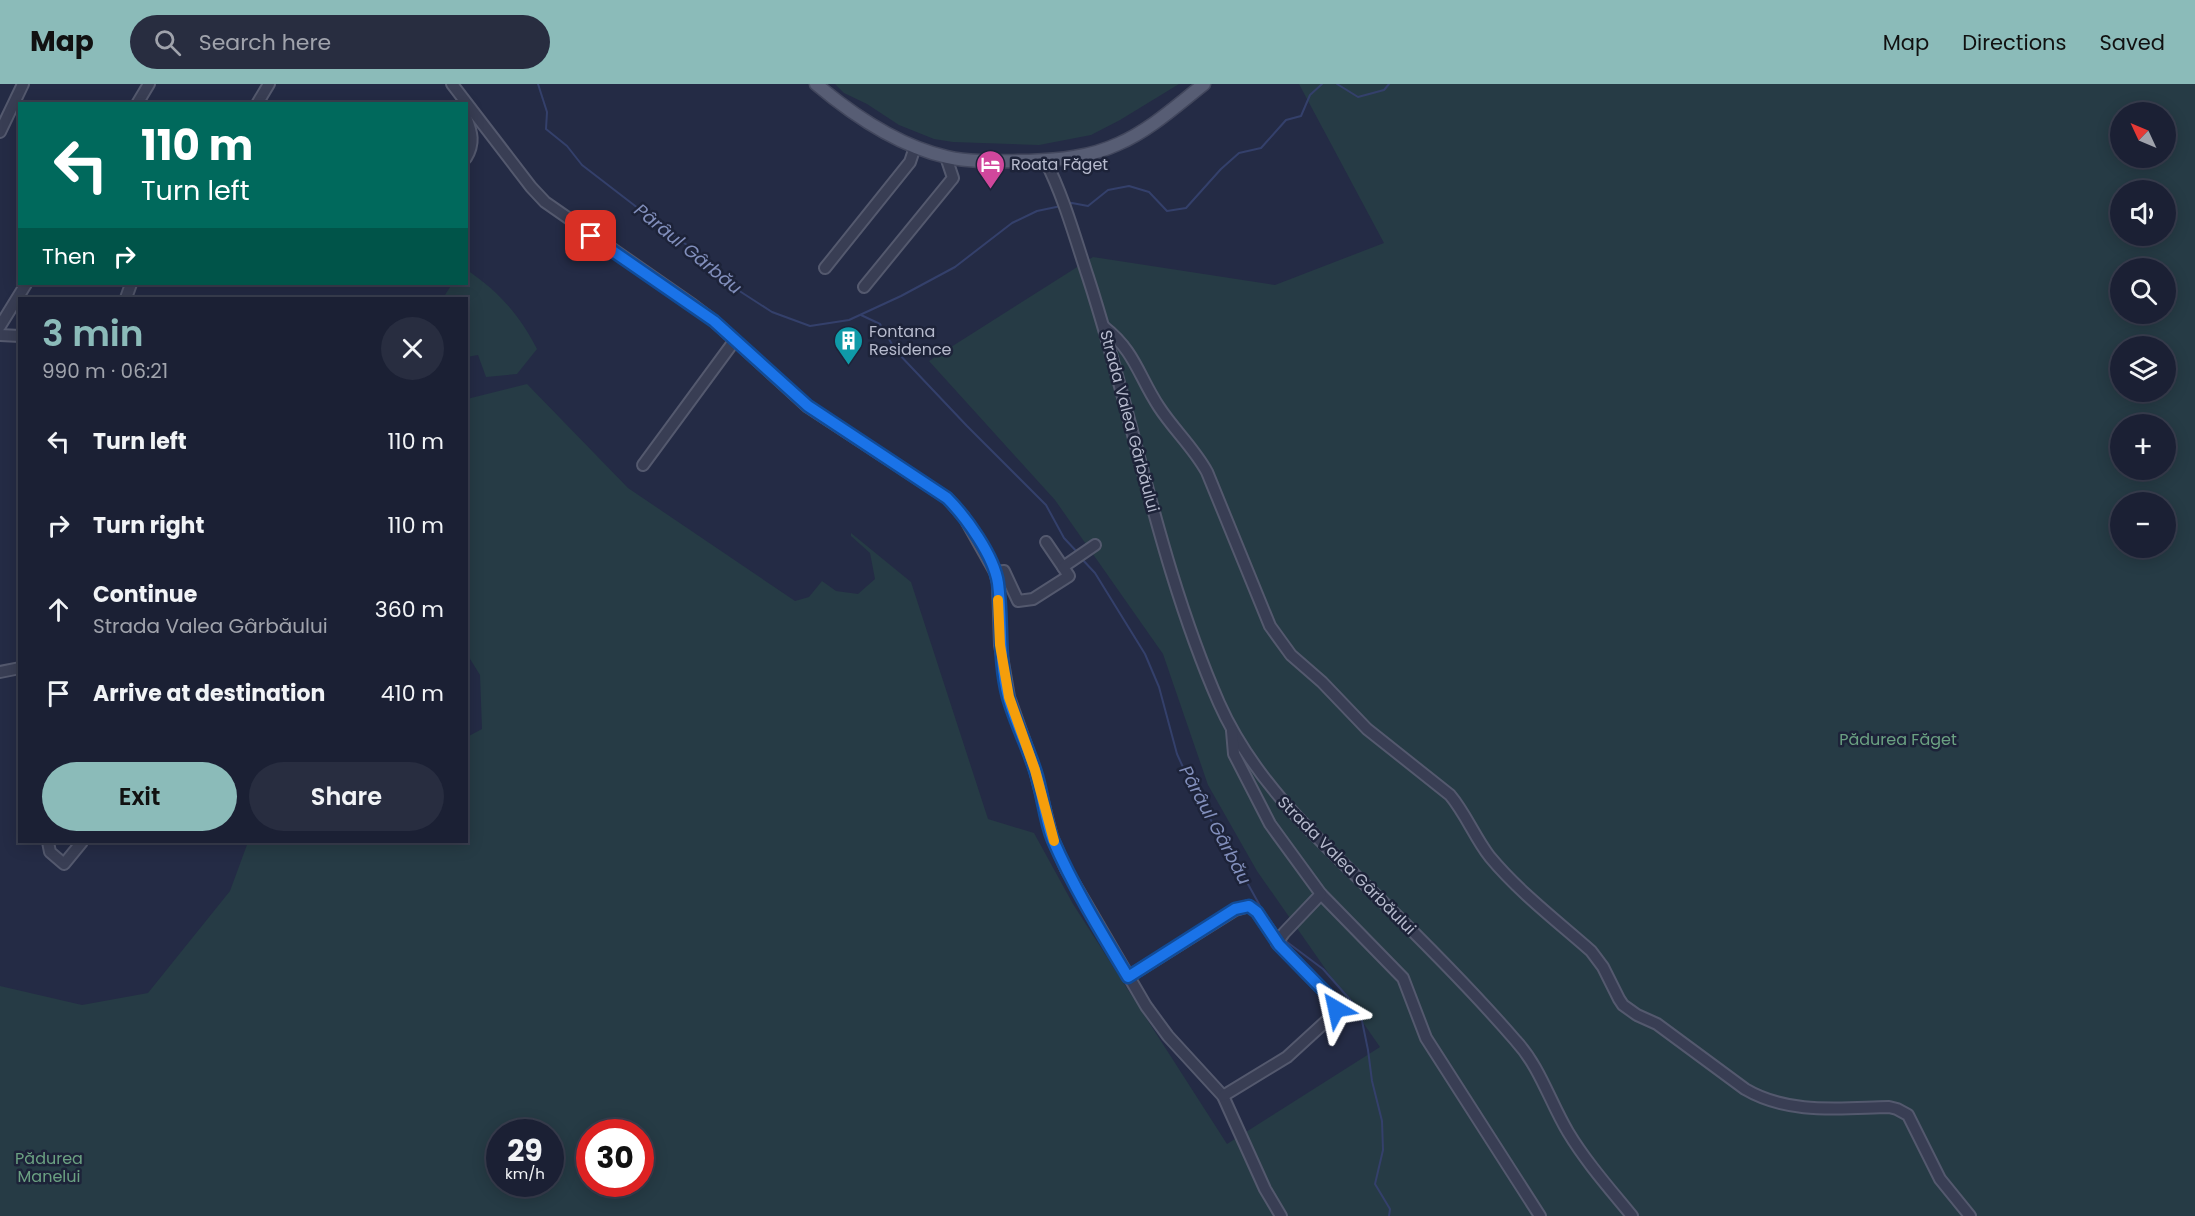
<!DOCTYPE html>
<html lang="en">
<head>
<meta charset="utf-8">
<style>
  body { margin:0; font-family:Poppins,sans-serif; background:#282d40; color:#f1f3f6; height:100vh; display:flex; flex-direction:column; font-size:22px; white-space:nowrap }
  * { box-sizing:border-box; margin:0 }
  p { font-size:20px; color:#a0a3ac }
  .icon { flex:none; width:33px; height:33px; fill:none; stroke:currentColor; stroke-width:2; stroke-linecap:round; stroke-linejoin:round }
  .map { position:relative; flex:1; overflow:hidden }
  .details { position:absolute; left:18px; top:213px; width:450px; height:546px; display:flex; flex-direction:column; background:#1b2034; border-radius:0px; box-shadow:0 3px 15px #0003,0 0 0 2px #393e4f }
  .details>* { flex:none }
  .banner { position:absolute; left:18px; top:18px; width:450px; height:183px; border-radius:0px; box-shadow:0 3px 15px #0003,0 0 0 2px #393e4f; background:#00695c; color:#fff; overflow:hidden }
  .needle { width:39px; rotate:314deg }
  .fabs { position:absolute; left:2110px; top:18px; display:grid; gap:12px }
  .fabs a { display:grid; place-items:center; width:66px; height:66px; border-radius:50%; background:#1b2034; box-shadow:0 3px 15px #0003,0 0 0 2px #393e4f; font-size:30px }
  .speed { position:absolute; left:486px; top:1035px; display:flex; gap:12px; font-size:30px; font-weight:700; text-align:center }
  .speed>* { display:grid; place-content:center; width:78px; height:78px; border-radius:50%; background:#1b2034; box-shadow:0 3px 15px #0003,0 0 0 2px #393e4f; line-height:1 }
  .speed small { font-size:15px; font-weight:400 }
  .speed .limit { border:9px solid #d22; background:#fff; color:#111 }
  .pin { position:absolute; display:grid; place-items:center; width:51px; height:51px; color:#fff; margin:-26px; border-radius:12px; box-shadow:0 3px 9px #0006 }
  .me { position:absolute; width:66px; margin:-33px; rotate:324deg; stroke-linejoin:round; filter:drop-shadow(0 0 4px #0008) }
  .turn { display:flex; align-items:center; gap:21px; height:126px; padding:0 24px; font-size:27px }
  .turn .icon { width:78px; height:78px; stroke-width:2.5 }
  .turn b { display:block; font-size:42px; line-height:51px }
  .then { display:flex; align-items:center; height:57px; padding:0 24px; background:#0003; gap:12px; font-size:22px }
  .round { display:grid; place-items:center; flex:none; width:63px; height:63px; border-radius:32px; background:#282d40 }
  .head { display:flex; align-items:center; justify-content:space-between; height:102px; padding:0 24px }
  h1 { font-size:36px; font-weight:600; line-height:45px; color:#8bbbb9 }
  .action { display:flex; gap:12px; margin-top:auto; padding:12px 24px }
  .action a { flex:1; height:69px; border-radius:36px; background:#8bbbb9; color:#111; font-size:24px; font-weight:600; line-height:69px; text-align:center }
  .action a+a { background:#282d40; color:#f1f3f6 }
  ul { padding:0; list-style:none }
  li { display:flex; align-items:center; gap:18px; height:84px; padding:0 24px }
  li div { flex:1 }
  li b { display:block; font-size:22px }
  li em { font-style:normal }
  header { display:flex; align-items:center; gap:36px; box-sizing:border-box; height:84px; padding:0 30px; background:#8bbbb9; color:#111 }
  header strong { font-size:28px }
  nav { display:flex; gap:33px; margin-inline-start:auto; font-size:21px }
  .search { width:420px; height:54px; background:#282d40; display:flex; align-items:center; gap:15px; box-sizing:border-box; padding:0 21px; border-radius:33px; color:#a0a3ac; font-size:22px }
  .map>svg:first-child { display:block }
  .green { fill:#263b45; fill-rule:evenodd }
  .lines { fill:none; stroke-linecap:round; stroke-linejoin:round }
  .stream { stroke:#34406b; stroke-width:2 }
  .minor-casing { stroke:#54596e; stroke-width:14 }
  .major-casing { stroke:#42475d; stroke-width:15 }
  .minor { stroke:#393e54; stroke-width:10 }
  .major { stroke:#575d74; stroke-width:12 }
  .route-casing { stroke:#114b97; stroke-width:15 }
  .route { stroke:#1a73e8; stroke-width:10 }
  .slow { stroke:#f59e0b; stroke-width:10 }
  .labels { text-anchor:middle; stroke-width:5; stroke-linejoin:round; paint-order:stroke }
  .poi-label { font-size:16px; fill:#b6bacd; stroke:#1d2339; text-anchor:start }
  .street-label { font-size:16px; fill:#b6bacd; stroke:#1d2339 }
  .park-label { font-size:16px; fill:#6ba182; stroke:#1d2339 }
  .water-label { font-size:18px; font-style:italic; fill:#828fbc; stroke:#1d2339 }
</style>
</head>
<body>
<header>
<strong>Map</strong>
<div class="search"><svg class="icon" aria-label="search" viewBox="0 0 24 24"><circle cx="10" cy="10" r="6"/><path d="M15 15l6 6"/></svg>Search here</div>
<nav><a>Map</a><a>Directions</a><a>Saved</a></nav>
</header>
<div class="map">
<svg width="2195" height="1132" viewBox="0 0 2195 1132">
  <rect width="100%" height="100%" fill="#242b45"/>
  <g class="green">
    <polygon points="835,0 1179,0 1120,36 1091,51 1039,61 953,58 934,55 899,41 867,20 844,9"/>
    <path d="M1299 0H2195V1132H0V902L82 921 148 909 230 807 248 758H466L467 653 482 645 480 591 467 570V315L527 300 628 404 795 517 809 513 822 497 836 507 858 510 875 495 870 469 851 452V449L911 498 988 735 1034 749 1073 820 1227 1060 1380 963 1257 787 1208 701 1163 570 1055 416 929 277 1093 173 1275 201 1384 159ZM2121 28H2166V74H2121ZM2121 106H2166V152H2121ZM2121 184H2166V230H2121ZM2121 262H2166V308H2121ZM2121 340H2166V386H2121ZM2121 418H2166V464H2121ZM500 1048H550V1100H500ZM590 1048H640V1100H590Z"/>
    <path d="M467 186C499 208 519 230 537 265L517 290 486 293 478 271 467 273 466 214H443L452 200H466Z"/>
  </g>
  <g class="lines">
    <g class="stream">
      <polyline points="538,0 547,28 546,45 567,62 582,81 669,148 713,180 741,208 772,228 810,242 849,236 901,212 955,183 1012,139 1037,127 1061,122"/>
      <polyline points="1337,0 1358,13 1384,6 1389,0"/>
      <polyline points="1066,120 1072,119 1088,122 1108,106 1129,102 1149,108 1167,127 1186,124 1221,85 1239,69 1261,64 1286,36 1301,32 1310,11 1322,0"/>
      <polyline points="861,231 880,240 896,267 967,342 1046,421 1064,454 1078,469"/>
      <polyline points="1081,474 1095,489 1145,570 1159,603 1177,670 1198,716 1223,755 1264,829"/>
      <polyline points="1283,855 1323,885 1360,927 1368,966 1372,997 1382,1037 1383,1066 1375,1100 1390,1125 1389,1132"/>
    </g>
    <defs>
      <g id="minor">
        <polyline points="452,0 531,103 545,118 693,221 714,237 808,323 947,414 964,433 995,488 998,499 1000,561 1009,613 1035,686 1052,753 1066,785 1146,922 1168,952 1223,1012 1265,1105 1281,1132"/>
        <polyline points="137,20 149,0"/>
        <polyline points="257,20 269,0"/>
        <path d="M466 33C472 49 475 59 466 74"/>
        <polyline points="0,48 23,0"/>
        <path d="M1045 76C1064 113 1075 154 1088 193 1134 334 1159 482 1219 619 1254 698 1318 755 1379 814 1426 860 1473 907 1516 957 1540 983 1550 1018 1568 1048 1586 1078 1610 1105 1632 1132"/>
        <polyline points="825,184 910,78 915,63"/>
        <polyline points="864,203 953,94 946,73"/>
        <polyline points="126,214 131,200"/>
        <polyline points="0,242 26,200"/>
        <path d="M1104 243C1135 267 1139 293 1159 323 1174 346 1194 364 1207 388L1270 542 1291 571 1322 598 1367 645 1450 711C1466 730 1475 754 1490 773 1519 808 1557 837 1591 867L1603 883 1619 915 1623 921 1637 931 1657 940 1745 1005C1789 1031 1840 1024 1889 1023L1897 1025 1908 1031 1940 1095 1970 1132"/>
        <polyline points="0,251 20,252"/>
        <polyline points="643,381 735,256"/>
        <polyline points="1046,458 1063,483"/>
        <polyline points="995,488 1004,487 1018,517 1033,515 1069,492 1063,483 1095,461"/>
        <polyline points="0,588 20,584"/>
        <polyline points="1232,647 1234,670 1270,740 1321,810 1403,894 1426,954 1540,1132"/>
        <polyline points="48,758 50,768 64,780 82,758"/>
        <polyline points="1128,893 1235,826 1249,822 1257,828 1277,857"/>
        <polyline points="1223,1012 1287,973 1335,929 1337,922 1333,916 1277,859 1284,849 1321,810"/>
      </g>
      <path id="major" d="M816 0C854 32 898 62 947 73 973 79 1002 77 1029 77 1059 76 1090 73 1118 60 1150 46 1176 22 1204 0"/>
    </defs>
    <use href="#minor" class="minor-casing"/>
    <use href="#major" class="major-casing"/>
    <use href="#minor" class="minor"/>
    <use href="#major" class="major"/>
  </g>
  <g class="lines">
    <defs>
      <path id="route" d="M591 152 714 237 808 322 947 414C966 433 994 472 998 499 1003 538 998 574 1008 613 1015 638 1027 661 1035 686 1043 709 1044 734 1053 756 1074 804 1101 848 1128 893L1235 825 1249 822 1257 828 1279 861 1333 916 1336 925"/>
    </defs>
    <use href="#route" class="route-casing"/>
    <use href="#route" class="route"/>
    <polyline class="slow" points="998,516 1000,561 1009,613 1035,686 1054,757"/>
  </g>
  <defs>
    <symbol id="hotel-pin" viewBox="-11 -11 22 30"><path d="M0 17L-7.5 6A9.5 9.5 0 1 1 7.5 6Z" fill="#d1479c" stroke="#1d2339"/><path d="M-6-4.5h1.5V1H6V5H4.5V3h-9V5H-6ZM-4 0a1.8 1.8 0 1 1 3.6 0ZM.5 0V-2.5h3Q6-2.5 6 0Z" fill="#fff"/></symbol>
    <symbol id="building-pin" viewBox="-11 -11 22 30"><path d="M0 17L-7.5 6A9.5 9.5 0 1 1 7.5 6Z" fill="#0f9aa8" stroke="#1d2339"/><path d="M-4-6H4V6H1V3H-1V6H-4ZM-2.5-4.3h1.7v1.8h-1.7ZM.8-4.3h1.7v1.8H.8ZM-2.5-1h1.7V.8h-1.7ZM.8-1h1.7V.8H.8Z" fill="#fff"/></symbol>
  </defs>
  <g fill-rule="evenodd">
    <use href="#hotel-pin" x="974" y="64" width="33" height="45"/>
    <use href="#building-pin" x="832" y="240" width="33" height="45"/>
  </g>
  <g class="labels">
    <g class="poi-label">
      <text x="1011" y="86">Roata Făget</text>
      <text x="869" y="253">Fontana<tspan x="869" dy="18">Residence</tspan></text>
    </g>
    <g class="street-label">
      <text transform="translate(1130 337) rotate(75)" y="6">Strada Valea Gârbăului</text>
      <text transform="translate(1347 781) rotate(45)" y="6">Strada Valea Gârbăului</text>
    </g>
    <g class="park-label">
      <text x="1898" y="661">Pădurea Făget</text>
      <text x="49" y="1080">Pădurea<tspan x="49" dy="18">Manelui</tspan></text>
    </g>
    <g class="water-label">
      <text transform="translate(688 165) rotate(39)" y="6">Pârâul Gârbău</text>
      <text transform="translate(1215 741) rotate(62)" y="6">Pârâul Gârbău</text>
    </g>
  </g>
</svg>
<div class="fabs">
<a><svg class="needle" viewBox="-14 -14 28 28"><path d="M0-13l5 13h-10z" fill="#e53935"/><path d="M0 13l5-13h-10z" fill="#a0a3ac"/></svg></a>
<a><svg class="icon" aria-label="sound" viewBox="0 0 24 24"><path d="M4 9h4l5-4v14l-5-4H4zM17 9q2 3 0 6"/></svg></a>
<a><svg class="icon" aria-label="search" viewBox="0 0 24 24"><circle cx="10" cy="10" r="6"/><path d="M15 15l6 6"/></svg></a>
<a><svg class="icon" aria-label="layers" viewBox="0 0 24 24"><path d="M12 4l9 5-9 5-9-5zM3 14l9 5 9-5"/></svg></a>
<a>+</a>
<a>−</a>
</div>
<div class="speed"><div>29<small>km/h</small></div><div class="limit">30</div></div>
<div class="pin" style="left:591px;top:152px;background:#d93025"><svg class="icon" aria-label="arrive" viewBox="0 0 24 24"><path d="M6 21V4h12l-3 4 3 4H6"/></svg></div>
<svg class="me" style="left:1336px;top:925px" viewBox="-20 -20 40 40"><path d="M0-17L14 15 0 8-14 15z" fill="#1a73e8" stroke="#fff" stroke-width="4"/></svg>
<div class="banner">
<div class="turn"><svg class="icon" aria-label="left" viewBox="0 0 24 24"><path d="M17 20v-9H6M10 6l-5 5 5 5"/></svg><div><b>110 m</b>Turn left</div></div>
<div class="then">Then<svg class="icon" aria-label="right" viewBox="0 0 24 24"><path d="M7 20v-9h11M14 6l5 5-5 5"/></svg></div>
</div>
<section class="details">
<div class="head"><div><h1>3 min</h1><p>990 m · 06:21</p></div><a class="round"><svg class="icon" aria-label="close" viewBox="0 0 24 24"><path d="M6 6l12 12M18 6L6 18"/></svg></a></div>
<ul>
<li><svg class="icon" aria-label="left" viewBox="0 0 24 24"><path d="M17 20v-9H6M10 6l-5 5 5 5"/></svg><div><b>Turn left</b></div><em>110 m</em></li>
<li><svg class="icon" aria-label="right" viewBox="0 0 24 24"><path d="M7 20v-9h11M14 6l5 5-5 5"/></svg><div><b>Turn right</b></div><em>110 m</em></li>
<li><svg class="icon" aria-label="ahead" viewBox="0 0 24 24"><path d="M12 20V5M6 11l6-6 6 6"/></svg><div><b>Continue</b><p>Strada Valea Gârbăului</p></div><em>360 m</em></li>
<li><svg class="icon" aria-label="arrive" viewBox="0 0 24 24"><path d="M6 21V4h12l-3 4 3 4H6"/></svg><div><b>Arrive at destination</b></div><em>410 m</em></li>
</ul>
<div class="action"><a>Exit</a><a>Share</a></div>
</section>
</div>
</body>
</html>
